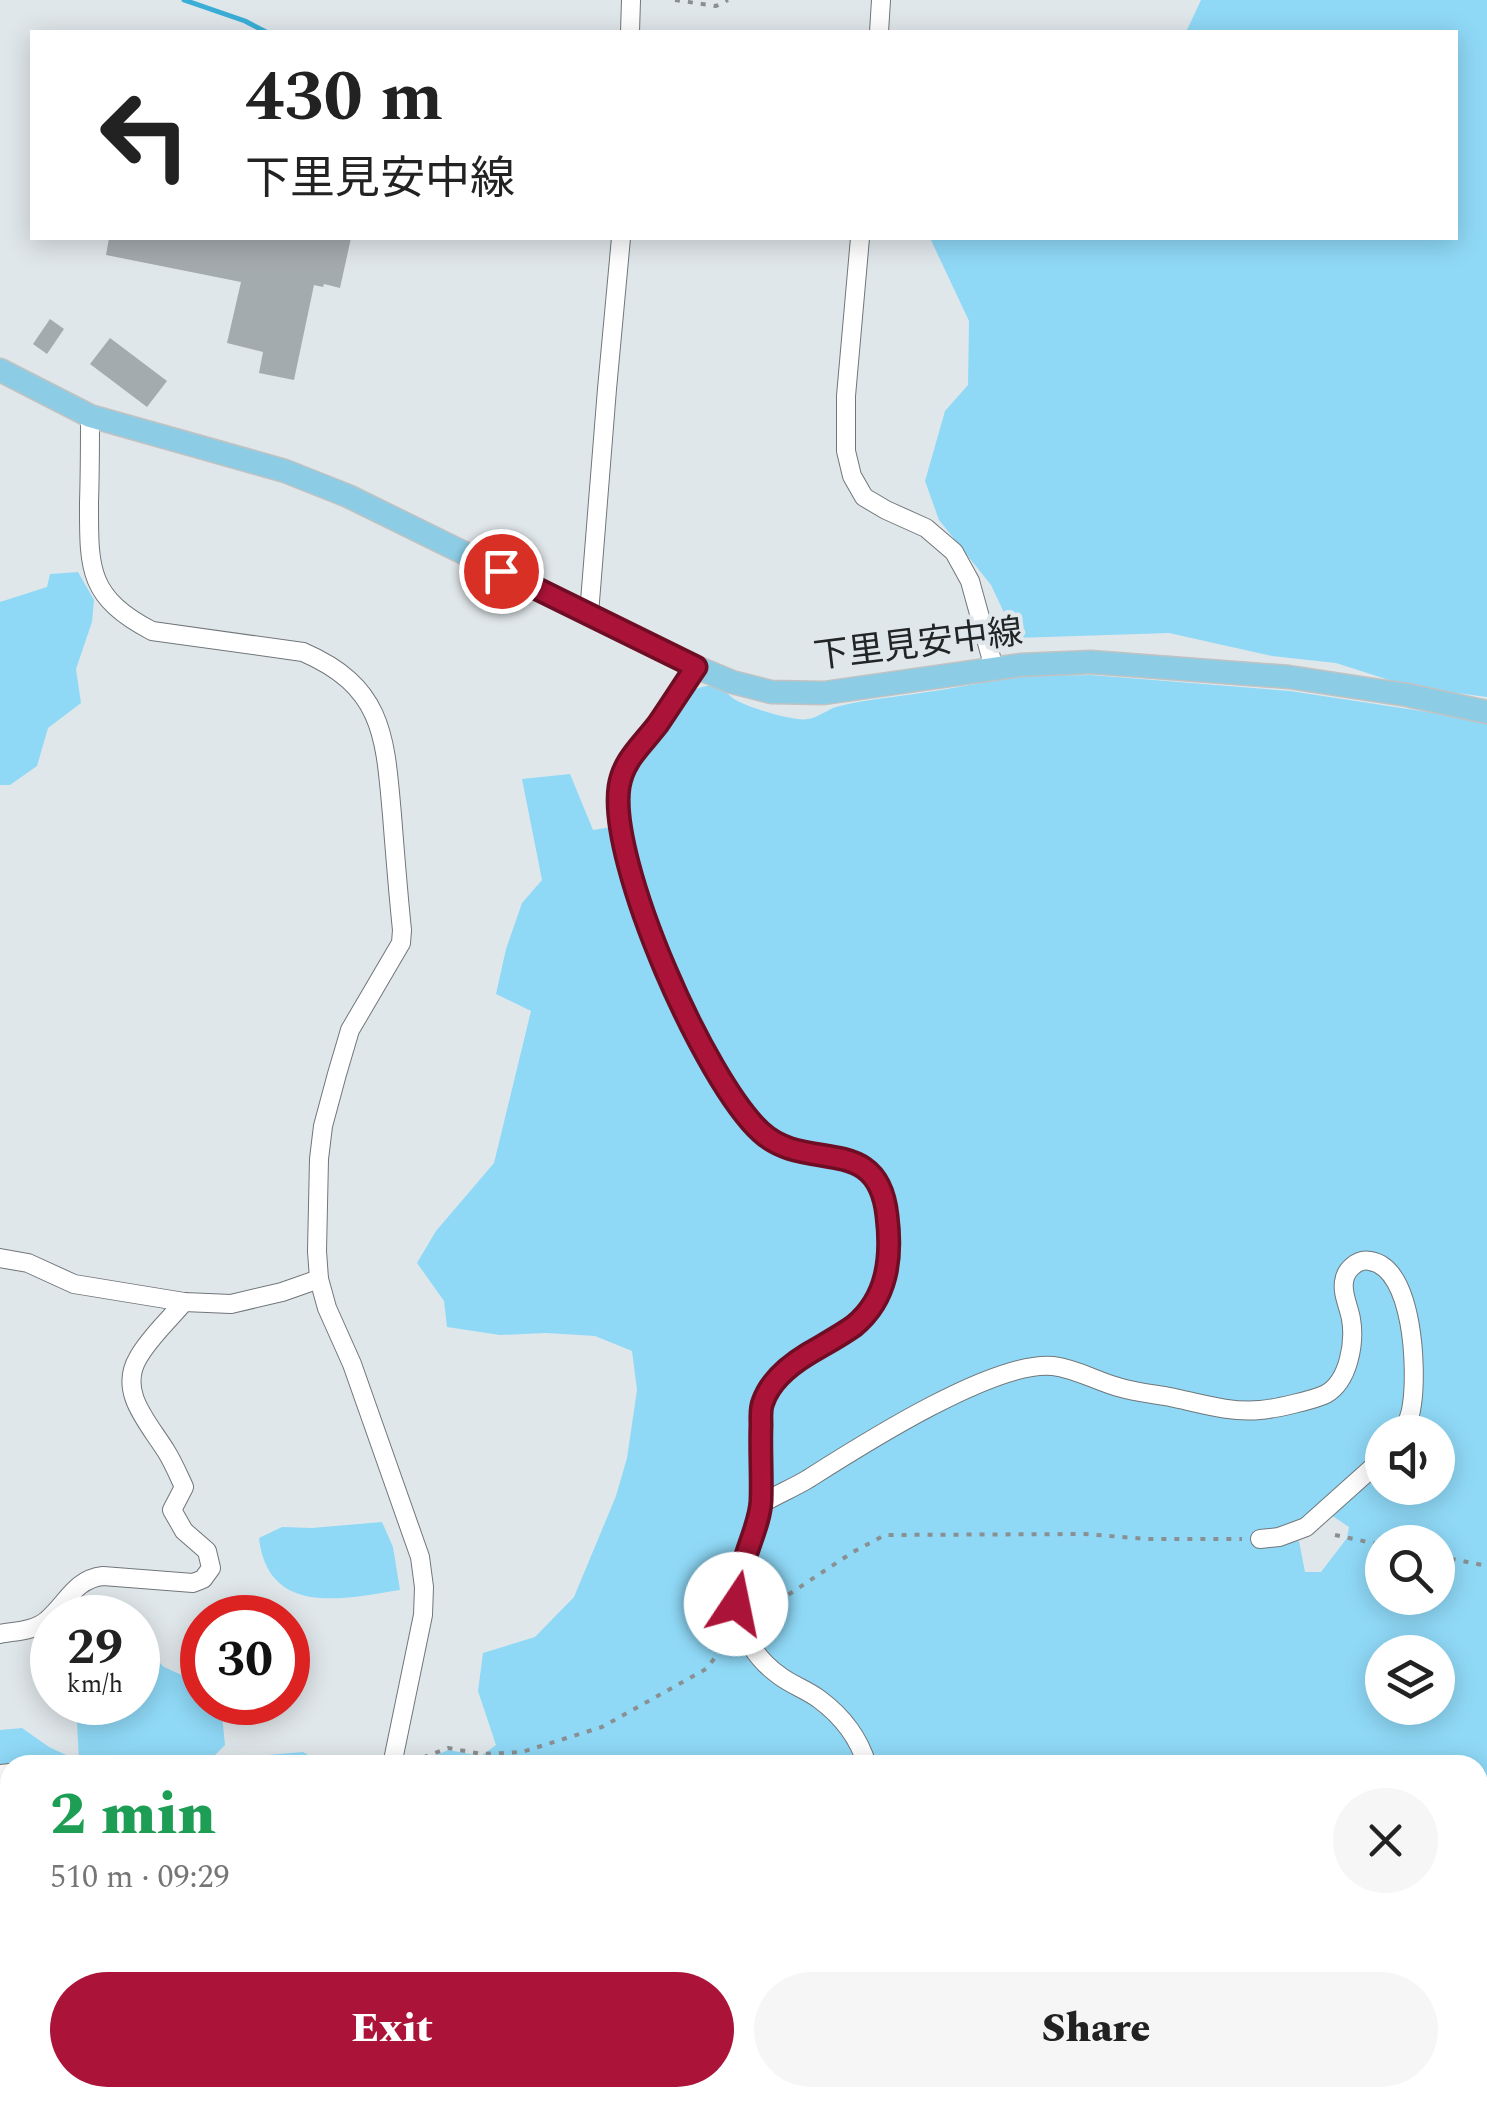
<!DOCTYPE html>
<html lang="en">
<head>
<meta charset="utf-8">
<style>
  body { margin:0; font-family:Spectral,"Noto Sans JP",serif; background:#f6f6f6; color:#222; height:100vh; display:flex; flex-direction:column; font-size:38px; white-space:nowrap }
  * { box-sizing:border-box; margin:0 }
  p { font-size:32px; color:#767676 }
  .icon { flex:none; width:55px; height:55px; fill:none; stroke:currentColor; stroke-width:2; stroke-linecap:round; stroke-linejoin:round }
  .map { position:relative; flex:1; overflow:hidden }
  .details { position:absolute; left:0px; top:1755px; width:1488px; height:352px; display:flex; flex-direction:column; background:#fff; border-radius:30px 30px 0 0; box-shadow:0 5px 25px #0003 }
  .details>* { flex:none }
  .top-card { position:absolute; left:30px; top:30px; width:1428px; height:210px; border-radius:0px; box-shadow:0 5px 25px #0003; background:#fff; color:#222; overflow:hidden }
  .buttons { position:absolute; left:1365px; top:1415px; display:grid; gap:20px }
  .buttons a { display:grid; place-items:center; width:90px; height:90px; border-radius:50%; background:#fff; box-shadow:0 5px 25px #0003; font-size:50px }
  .speed { position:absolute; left:30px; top:1595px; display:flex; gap:20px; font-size:50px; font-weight:700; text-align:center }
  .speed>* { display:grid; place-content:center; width:130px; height:130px; border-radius:50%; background:#fff; box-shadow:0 5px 25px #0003; line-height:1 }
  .speed small { font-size:25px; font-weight:400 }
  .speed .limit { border:15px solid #d22; background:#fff; color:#111 }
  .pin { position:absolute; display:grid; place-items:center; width:85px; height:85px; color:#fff; margin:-42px; border:5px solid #fff; border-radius:50%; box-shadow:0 2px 10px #0007 }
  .me { position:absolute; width:110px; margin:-55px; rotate:11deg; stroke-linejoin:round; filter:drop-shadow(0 0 8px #0008) }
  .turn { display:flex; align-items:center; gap:35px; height:210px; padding:0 50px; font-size:45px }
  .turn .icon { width:130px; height:130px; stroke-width:2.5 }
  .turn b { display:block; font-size:70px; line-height:85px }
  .round { display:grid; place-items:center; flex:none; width:105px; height:105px; border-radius:52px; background:#f6f6f6 }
  .head { display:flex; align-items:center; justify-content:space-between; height:170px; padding:0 50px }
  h1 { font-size:60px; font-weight:800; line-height:75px; color:#1e9e55 }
  .primary-button { display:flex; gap:20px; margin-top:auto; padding:20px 50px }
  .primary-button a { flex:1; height:115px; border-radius:60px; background:#ab1438; color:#fff; font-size:40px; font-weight:800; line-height:115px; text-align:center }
  .primary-button a+a { background:#f6f6f6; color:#222 }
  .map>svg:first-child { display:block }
  .green { fill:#8fd9f7; fill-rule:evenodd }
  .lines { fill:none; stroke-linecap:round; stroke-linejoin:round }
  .stream { stroke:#3aaed7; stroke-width:5 }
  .building { fill:#a4abae }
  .minor-casing { stroke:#707679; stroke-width:20 }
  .major-casing { stroke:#c1c2c2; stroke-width:25 }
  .path { stroke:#8a9092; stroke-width:4; stroke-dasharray:5 8; stroke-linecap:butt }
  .minor { stroke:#fff; stroke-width:18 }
  .major { stroke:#8ccde5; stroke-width:22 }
  .route-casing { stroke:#6f0d24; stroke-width:25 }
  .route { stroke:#ab1438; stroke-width:18 }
  .labels { text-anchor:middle; stroke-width:9; stroke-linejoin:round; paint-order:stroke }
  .street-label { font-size:35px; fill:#222526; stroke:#e0e7ea }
</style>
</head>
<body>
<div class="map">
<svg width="1487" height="2107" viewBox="0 0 1487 2107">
  <rect width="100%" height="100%" fill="#e0e7ea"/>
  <g class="green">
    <polygon points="1201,0 1487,0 1487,697 1411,687 1336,663 1272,656 1169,633 1016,638 991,585 939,520 925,481 945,411 968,385 969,321 930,238 1455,238 1455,32 1186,32"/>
    <polygon points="78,572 94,600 92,622 76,669 81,703 48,728 37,766 10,785 0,785 0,602 47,587 50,574"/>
    <path d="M1091 675 1290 691 1487 721V2107H838L835 2098H1478V1765H874C846 1735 818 1706 790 1676 783 1668 771 1662 764 1653 754 1639 743 1614 745 1597 747 1559 764 1523 768 1486 771 1456 764 1408 782 1384 795 1368 814 1359 831 1348 876 1321 893 1309 893 1254 893 1240 895 1225 893 1210 885 1125 813 1166 768 1127 711 1078 617 862 627 787 631 761 651 749 666 731 677 718 680 697 696 689 703 686 714 684 721 688 726 691 729 696 734 699 746 707 795 722 808 719 820 717 829 708 840 706 868 699 898 697 927 692 958 688 990 680 1021 676 1044 674 1068 676 1091 675ZM1382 1432H1438V1488H1382ZM1331 1515 1349 1527 1347 1538 1321 1572H1305L1299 1541 1260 1543ZM1382 1542H1438V1598H1382ZM1382 1652H1438V1708H1382Z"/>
    <polygon points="570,774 593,830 612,827 636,918 661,980 693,1049 720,1095 756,1140 782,1156 842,1165 860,1171 870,1185 881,1212 880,1276 871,1296 756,1400 751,1420 753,1508 729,1605 776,1682 810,1704 832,1723 849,1740 861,1765 415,1765 448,1750 481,1756 496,1745 478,1691 483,1653 535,1637 574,1597 616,1496 627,1458 637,1390 632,1351 595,1336 546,1333 500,1335 447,1327 444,1301 417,1263 436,1231 494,1163 531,1011 496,994 506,949 522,903 542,880 522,779"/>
    <path d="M382 1522 393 1547 400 1590C343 1599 268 1617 259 1538L282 1527 312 1528Z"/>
    <polygon points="138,1646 144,1647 164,1667 197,1682 202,1689 202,1702 212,1703 222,1715 225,1745 213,1757 218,1763 257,1756 303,1752 325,1765 10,1765 10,1838 0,1826 0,1730 22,1728 49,1747 79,1761 76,1703 138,1702"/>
  </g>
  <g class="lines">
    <polyline class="stream" points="184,0 245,21 266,32"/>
  </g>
  <g class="building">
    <polygon points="109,238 351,238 340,288 324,284 323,287 314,285 294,380 259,373 263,352 227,343 241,282 106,255"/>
    <polygon points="50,319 64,329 47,354 33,344"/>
    <polygon points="110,338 167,381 147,407 90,364"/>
  </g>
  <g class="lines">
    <defs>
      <g id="minor">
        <polyline points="630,32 631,0"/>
        <polyline points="879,32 881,0"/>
        <polyline points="860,238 846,396 846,451 852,476 864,497 886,510 926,528 954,552 970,581 994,668"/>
        <path d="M90 416C90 445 90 473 89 502 89 568 87 597 152 631L303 652C384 687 385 737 392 815 395 853 398 892 402 930L401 943 350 1030 337 1074 323 1126 319 1159 317 1251 319 1279 327 1308 352 1364 420 1557 424 1587 423 1615 392 1765"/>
        <polyline points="589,614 607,389 621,238"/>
        <path d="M696 667C683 686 671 705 658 723 642 745 624 759 619 787 615 813 624 843 631 868 653 948 688 1034 737 1101 745 1113 754 1127 766 1135 778 1144 791 1151 807 1154 819 1157 832 1155 844 1158 871 1165 884 1188 887 1214 897 1289 878 1311 817 1348 799 1359 783 1369 771 1387 756 1411 759 1447 760 1475 760 1485 762 1496 761 1505 756 1538 732 1575 737 1608 741 1635 757 1660 780 1676 792 1685 807 1690 819 1699 842 1716 859 1738 867 1765"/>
        <polyline points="0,1258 28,1263 74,1284 184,1302 231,1304 282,1292 319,1279"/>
        <path d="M761 1504C776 1495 793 1488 808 1479 860 1446 994 1360 1053 1366 1077 1369 1096 1381 1118 1387 1134 1392 1153 1394 1170 1397 1199 1403 1230 1413 1260 1410 1274 1409 1314 1400 1326 1394 1349 1381 1355 1342 1351 1319 1349 1307 1342 1294 1344 1282 1345 1270 1358 1258 1370 1261 1414 1268 1417 1371 1412 1404 1411 1414 1407 1424 1402 1432"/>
        <polyline points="1260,1539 1279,1537 1306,1527 1382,1459"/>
        <path d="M0 1634C15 1631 35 1631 47 1620 67 1603 75 1579 103 1576L193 1583 203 1579 211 1568 207 1551 184 1531 172 1510 184 1487C178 1474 173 1462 166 1451 148 1422 118 1392 138 1358 149 1338 169 1320 184 1302"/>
        <polyline points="0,1774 10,1773"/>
        <polyline points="832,2098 834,2107"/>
        <polyline points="345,2107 345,2098"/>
      </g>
      <polyline id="major" points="0,370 90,416 285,471 348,496 696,667 732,682 771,692 824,693 1020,665 1091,662 1289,677 1407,695 1487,712"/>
    </defs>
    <use href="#minor" class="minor-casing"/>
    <use href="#major" class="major-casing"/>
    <g class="path">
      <polyline points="675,0 716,6 728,0"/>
      <polyline points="1335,1535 1382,1545"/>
      <polyline points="1438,1556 1487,1566"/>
      <polyline points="756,1616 853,1552 885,1535 1085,1534 1147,1539 1242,1539"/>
      <polyline points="411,1762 448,1748 482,1754 522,1752 602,1727 706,1669 730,1639"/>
    </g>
    <use href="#minor" class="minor"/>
    <use href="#major" class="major"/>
  </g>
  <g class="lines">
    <defs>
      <path id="route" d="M501 571 696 667C683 686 671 705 658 724 642 745 623 760 619 787 608 862 705 1081 761 1132 806 1174 878 1131 887 1216 892 1257 888 1298 854 1326 840 1336 823 1345 808 1354 790 1365 770 1381 763 1402 760 1409 761 1418 761 1425 760 1450 762 1476 761 1501 760 1522 748 1545 743 1566 740 1578 738 1591 736 1604"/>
    </defs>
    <use href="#route" class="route-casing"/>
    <use href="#route" class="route"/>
  </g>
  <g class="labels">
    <g class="street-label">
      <text transform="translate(918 643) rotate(-7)" y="12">下里見安中線</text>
    </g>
  </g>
</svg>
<div class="buttons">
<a><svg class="icon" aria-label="sound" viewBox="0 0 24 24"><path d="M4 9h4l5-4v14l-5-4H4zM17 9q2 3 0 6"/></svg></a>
<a><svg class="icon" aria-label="search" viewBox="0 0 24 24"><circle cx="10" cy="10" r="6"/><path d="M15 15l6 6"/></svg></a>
<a><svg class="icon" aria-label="layers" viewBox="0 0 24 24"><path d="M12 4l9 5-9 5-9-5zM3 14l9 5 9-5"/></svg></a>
</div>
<div class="speed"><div>29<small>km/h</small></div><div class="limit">30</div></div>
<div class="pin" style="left:501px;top:571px;background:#d93025"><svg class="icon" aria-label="arrive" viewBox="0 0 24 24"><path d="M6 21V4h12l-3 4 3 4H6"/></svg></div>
<svg class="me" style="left:736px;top:1604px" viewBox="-20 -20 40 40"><circle r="19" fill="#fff"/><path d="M0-13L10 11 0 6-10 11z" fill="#ab1438"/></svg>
<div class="top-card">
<div class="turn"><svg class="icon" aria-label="left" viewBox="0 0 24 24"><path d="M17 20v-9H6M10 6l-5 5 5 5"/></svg><div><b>430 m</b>下里見安中線</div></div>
</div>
<section class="details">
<div class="head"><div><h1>2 min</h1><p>510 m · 09:29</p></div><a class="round"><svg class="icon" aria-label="close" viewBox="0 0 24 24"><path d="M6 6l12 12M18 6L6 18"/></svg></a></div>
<div class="primary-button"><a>Exit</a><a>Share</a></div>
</section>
</div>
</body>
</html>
